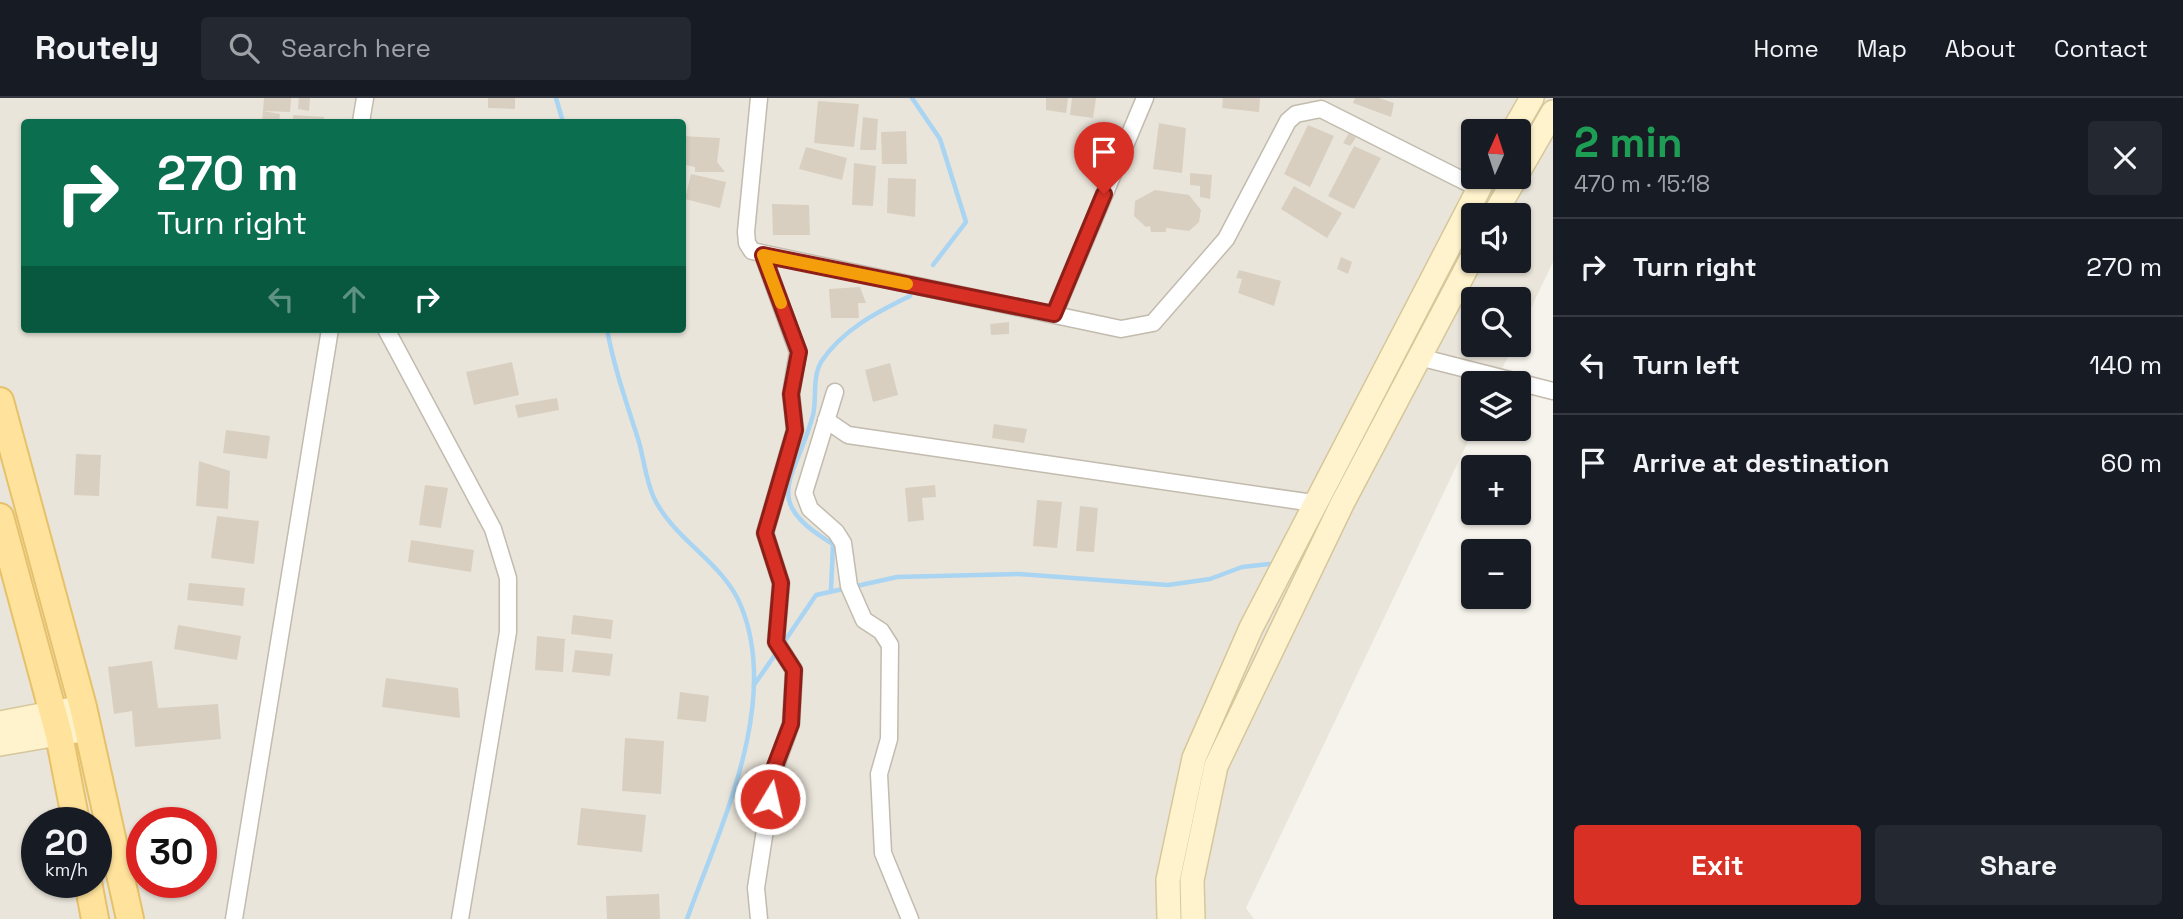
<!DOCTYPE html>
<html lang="en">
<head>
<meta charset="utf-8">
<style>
  body { margin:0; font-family:"Space Grotesk",sans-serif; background:#242831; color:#f1f3f6; height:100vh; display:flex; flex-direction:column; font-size:26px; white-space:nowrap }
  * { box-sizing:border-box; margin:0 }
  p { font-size:23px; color:#9ea1a6 }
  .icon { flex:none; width:38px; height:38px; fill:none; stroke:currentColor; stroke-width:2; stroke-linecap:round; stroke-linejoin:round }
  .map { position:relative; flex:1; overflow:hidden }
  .side { display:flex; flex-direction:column; background:#171b24; width:630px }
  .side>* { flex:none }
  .banner { position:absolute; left:21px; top:21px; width:665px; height:214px; border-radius:7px; box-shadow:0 2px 5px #0004; background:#0b6e4f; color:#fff; overflow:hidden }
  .needle { width:46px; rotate:3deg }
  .buttons { position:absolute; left:1461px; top:21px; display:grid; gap:14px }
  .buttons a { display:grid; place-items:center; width:70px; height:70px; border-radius:7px; background:#171b24; box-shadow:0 2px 5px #0004; font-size:35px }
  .speed { position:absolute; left:21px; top:709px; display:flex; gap:14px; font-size:35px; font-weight:700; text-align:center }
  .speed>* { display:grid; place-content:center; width:91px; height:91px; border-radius:50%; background:#171b24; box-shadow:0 2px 5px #0004; line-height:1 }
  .speed small { font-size:18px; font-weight:400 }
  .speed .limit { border:10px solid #d22; background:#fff; color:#111 }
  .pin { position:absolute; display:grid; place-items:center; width:60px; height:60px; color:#fff; margin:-72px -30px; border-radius:50% 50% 50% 0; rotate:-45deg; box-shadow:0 0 7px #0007 }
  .pin .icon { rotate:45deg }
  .me { position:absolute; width:77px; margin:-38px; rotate:9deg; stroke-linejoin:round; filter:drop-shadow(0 0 5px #0008) }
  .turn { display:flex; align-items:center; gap:24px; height:147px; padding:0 21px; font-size:32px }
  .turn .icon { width:91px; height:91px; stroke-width:2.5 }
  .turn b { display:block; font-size:49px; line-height:60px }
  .lanes { display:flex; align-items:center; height:66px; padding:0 21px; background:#0003; justify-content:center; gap:35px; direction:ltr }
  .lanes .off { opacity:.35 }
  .round { display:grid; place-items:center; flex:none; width:74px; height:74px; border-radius:7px; background:#242831 }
  .head { display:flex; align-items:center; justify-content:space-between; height:119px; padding:0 21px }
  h1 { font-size:42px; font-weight:600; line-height:52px; color:#1e9e55 }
  .button { display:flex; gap:14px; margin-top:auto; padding:14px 21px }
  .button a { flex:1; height:80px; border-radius:7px; background:#d93025; color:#fff; font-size:28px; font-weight:600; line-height:80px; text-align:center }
  .button a+a { background:#242831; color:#f1f3f6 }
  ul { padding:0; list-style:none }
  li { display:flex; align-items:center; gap:21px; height:98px; padding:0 21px; border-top:2px solid #363941 }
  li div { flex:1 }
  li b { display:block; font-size:26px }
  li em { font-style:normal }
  header { display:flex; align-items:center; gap:42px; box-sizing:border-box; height:98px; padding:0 35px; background:#171b24; border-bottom:2px solid #363941 }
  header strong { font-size:33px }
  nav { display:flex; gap:38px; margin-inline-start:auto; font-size:24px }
  .search { width:490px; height:63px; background:#242831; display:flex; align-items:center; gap:18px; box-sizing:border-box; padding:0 24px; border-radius:7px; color:#9ea1a6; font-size:26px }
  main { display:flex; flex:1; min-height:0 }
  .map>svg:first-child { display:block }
  .residential { fill:#eae5da; fill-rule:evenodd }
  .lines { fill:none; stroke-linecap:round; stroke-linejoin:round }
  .stream { stroke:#a9d4f2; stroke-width:4.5 }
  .building { fill:#d8cfc1 }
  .street-casing { stroke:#c2bbae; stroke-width:19 }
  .secondary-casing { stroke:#d6c79b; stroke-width:26 }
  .primary-casing { stroke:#e6c16a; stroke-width:30 }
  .street { stroke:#fff; stroke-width:16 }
  .secondary { stroke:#fff3cd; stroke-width:23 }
  .primary { stroke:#ffe39c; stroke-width:26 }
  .route-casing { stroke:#8d1f18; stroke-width:18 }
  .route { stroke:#d93025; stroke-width:12 }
  .slow { stroke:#f59e0b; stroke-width:12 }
</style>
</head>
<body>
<header>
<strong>Routely</strong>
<div class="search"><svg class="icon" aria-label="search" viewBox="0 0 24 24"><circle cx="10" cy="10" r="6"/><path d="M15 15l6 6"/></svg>Search here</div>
<nav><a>Home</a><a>Map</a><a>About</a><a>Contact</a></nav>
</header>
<main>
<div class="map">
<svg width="1553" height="821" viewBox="0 0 1553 821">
  <rect width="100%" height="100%" fill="#f6f3ec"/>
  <path class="residential" d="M0 0H1553V164L1519 235V201H1474V247H1514L1495 285H1474V331L1246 810 1254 821H0ZM24 24H682V231H24ZM1474 33H1519V79H1474ZM1474 117H1519V163H1474ZM37 724H96V784H37ZM142 724H201V784H142Z"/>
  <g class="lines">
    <g class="stream">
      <polyline points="556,0 563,24"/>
      <polyline points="912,0 940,41 966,124 933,167"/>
      <path d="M607 231C614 270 627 306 639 344 644 362 646 383 654 400 674 442 724 465 741 508 781 605 720 729 687 821"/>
      <path d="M831 492 833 446C758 402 796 381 813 317 817 300 812 280 821 264 842 232 877 214 910 198"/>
      <polyline points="782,547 816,497 897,479 1019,476 1168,487 1210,481 1242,469 1269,466"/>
      <polyline points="754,587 777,554"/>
    </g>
  </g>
  <g class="building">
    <polygon points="264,0 291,0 290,14 263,13"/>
    <polygon points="299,0 310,0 309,13 298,11"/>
    <polygon points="488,0 515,0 515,11 488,10"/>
    <polygon points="1046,0 1068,0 1066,15 1046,12"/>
    <polygon points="1072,0 1096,0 1093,20 1070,17"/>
    <polygon points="1223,0 1260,0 1259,14 1222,10"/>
    <polygon points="1355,0 1379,0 1394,5 1391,19 1353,5"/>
    <polygon points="818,3 859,6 854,49 814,45"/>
    <polygon points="263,13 280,16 279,24 262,24"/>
    <polygon points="293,17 324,19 324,24 293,24"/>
    <polygon points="863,19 878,21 876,52 860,52"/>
    <polygon points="1159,25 1186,30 1182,75 1153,71"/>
    <polygon points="1308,27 1334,38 1310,89 1284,76"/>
    <polygon points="906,33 907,66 882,66 881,34"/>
    <polygon points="1349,35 1356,40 1350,48 1343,45"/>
    <polygon points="682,38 720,40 717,64 725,74 695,74 695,69 682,66"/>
    <polygon points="1354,48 1381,60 1354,111 1328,98"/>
    <polygon points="806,49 847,60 842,82 799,71"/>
    <polygon points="854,65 876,68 873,108 852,107"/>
    <polygon points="1190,75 1212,77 1210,101 1200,99 1200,88 1190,87"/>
    <polygon points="691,76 726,84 720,110 685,101"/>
    <polygon points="888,80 916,81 915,119 887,115"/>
    <polygon points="1294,88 1342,115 1327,140 1281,111"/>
    <polygon points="1155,92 1189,97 1201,112 1199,124 1189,133 1166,130 1166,134 1151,134 1150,128 1146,129 1134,118 1135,103"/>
    <polygon points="772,106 809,107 810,137 773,137"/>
    <polygon points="1341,159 1352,164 1348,176 1337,171"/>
    <polygon points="1239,172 1281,183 1274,208 1238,195 1242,181 1236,180"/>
    <polygon points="860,189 866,205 858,205 859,220 831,220 829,191"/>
    <polygon points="1009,224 1009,236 991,237 990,226"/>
    <polygon points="512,264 519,297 474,307 466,274"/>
    <polygon points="890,265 898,297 873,304 865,272"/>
    <polygon points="557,300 559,312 518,320 515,307"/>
    <polygon points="994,326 1027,331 1024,345 992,340"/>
    <polygon points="226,332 270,338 267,361 223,355"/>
    <polygon points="76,356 101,357 99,398 74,397"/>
    <polygon points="199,363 230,373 228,411 196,408"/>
    <polygon points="425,387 448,390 441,430 419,427"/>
    <polygon points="935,387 936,399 922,400 924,422 908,424 905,390"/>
    <polygon points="1037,402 1062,404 1057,450 1033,448"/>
    <polygon points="1080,408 1098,410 1094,454 1076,453"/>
    <polygon points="217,418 259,423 254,466 211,460"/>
    <polygon points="411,442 474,452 471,474 408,464"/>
    <polygon points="189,485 245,490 243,508 187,502"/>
    <polygon points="573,517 613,522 611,541 571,536"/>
    <polygon points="178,527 241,538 237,562 174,551"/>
    <polygon points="537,538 565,541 563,574 535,572"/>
    <polygon points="575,552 613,556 610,578 572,574"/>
    <polygon points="152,563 158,610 218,606 221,641 135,649 132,613 114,616 108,569"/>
    <polygon points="386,580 458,590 460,620 382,609"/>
    <polygon points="680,594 709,598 706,624 677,621"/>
    <polygon points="625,640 664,643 661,696 622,693"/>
    <polygon points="581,710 646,717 642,754 577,747"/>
    <polygon points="659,796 660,821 607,821 606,798"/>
  </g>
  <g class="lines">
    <defs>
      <g id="street">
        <polyline points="759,0 746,134 747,145 752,153 1121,231 1153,225 1226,141 1288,23 1296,16 1321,11 1478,90"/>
        <polyline points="361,24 365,0"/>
        <polyline points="1054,216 1145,0"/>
        <polyline points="386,231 493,431 508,480 508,534 460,821"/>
        <polyline points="1419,259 1553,293"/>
        <polyline points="835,294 804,395 810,411 836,434 843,445 849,488 864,522 881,533 890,547 889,641 879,676 883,755 910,821"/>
        <polyline points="826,322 848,337 1313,405"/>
        <polyline points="234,821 330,231"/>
        <polyline points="759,821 756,790 774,673 791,626 794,572 776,544 781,485 765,435 795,332 791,296 798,254 763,157"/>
      </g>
      <g id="secondary">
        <polyline points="1513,33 1532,0"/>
        <polyline points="1519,73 1553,14"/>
        <polyline points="1494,117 1516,79"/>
        <polyline points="0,625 83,609"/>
        <polyline points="0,646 88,631"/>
        <polyline points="1169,821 1168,782 1194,660 1251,530 1485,79"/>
        <polyline points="1193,821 1192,782 1216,668 1342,406 1474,156"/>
      </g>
      <g id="primary">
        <polyline points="0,303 83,609 130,821"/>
        <polyline points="0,419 59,637 76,724"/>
        <polyline points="88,784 95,821"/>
      </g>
    </defs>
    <use href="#street" class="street-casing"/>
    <use href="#secondary" class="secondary-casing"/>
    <use href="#primary" class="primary-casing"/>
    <use href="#street" class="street"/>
    <use href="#secondary" class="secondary"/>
    <use href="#primary" class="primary"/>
  </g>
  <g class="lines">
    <defs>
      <polyline id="route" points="770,701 775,668 791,626 794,572 776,544 781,485 765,435 795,332 791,296 799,254 763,157 1054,216 1104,96"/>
    </defs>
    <use href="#route" class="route-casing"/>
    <use href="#route" class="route"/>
    <polyline class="slow" points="781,205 763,157 907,186"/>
  </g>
</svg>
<div class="buttons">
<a><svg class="needle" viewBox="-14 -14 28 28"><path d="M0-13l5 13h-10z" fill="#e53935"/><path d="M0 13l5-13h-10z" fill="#9ea1a6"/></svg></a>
<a><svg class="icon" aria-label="sound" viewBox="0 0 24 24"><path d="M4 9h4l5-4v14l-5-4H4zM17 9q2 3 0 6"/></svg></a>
<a><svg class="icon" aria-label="search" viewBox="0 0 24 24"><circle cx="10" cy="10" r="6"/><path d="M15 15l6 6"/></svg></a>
<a><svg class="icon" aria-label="layers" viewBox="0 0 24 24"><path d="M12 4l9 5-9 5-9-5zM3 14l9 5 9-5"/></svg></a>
<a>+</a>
<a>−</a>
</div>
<div class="speed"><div>20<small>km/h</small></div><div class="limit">30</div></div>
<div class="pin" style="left:1104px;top:96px;background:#d93025"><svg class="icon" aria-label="arrive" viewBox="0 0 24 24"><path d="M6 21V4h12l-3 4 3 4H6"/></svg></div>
<svg class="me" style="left:770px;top:701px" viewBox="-20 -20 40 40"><circle r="17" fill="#d93025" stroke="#fff" stroke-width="3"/><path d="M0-11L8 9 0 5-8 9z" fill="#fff"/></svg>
<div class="banner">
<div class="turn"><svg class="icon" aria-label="right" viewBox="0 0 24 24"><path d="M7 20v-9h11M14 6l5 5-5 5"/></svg><div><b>270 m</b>Turn right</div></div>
<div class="lanes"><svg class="icon off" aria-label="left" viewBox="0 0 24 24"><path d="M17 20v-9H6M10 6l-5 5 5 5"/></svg><svg class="icon off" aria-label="ahead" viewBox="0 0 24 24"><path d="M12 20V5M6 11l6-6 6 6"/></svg><svg class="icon" aria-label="right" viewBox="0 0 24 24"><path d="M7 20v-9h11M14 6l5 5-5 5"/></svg></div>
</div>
</div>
<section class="side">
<div class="head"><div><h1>2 min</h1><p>470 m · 15:18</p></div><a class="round"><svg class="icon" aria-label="close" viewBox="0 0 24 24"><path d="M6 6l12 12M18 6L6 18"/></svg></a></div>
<ul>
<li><svg class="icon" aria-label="right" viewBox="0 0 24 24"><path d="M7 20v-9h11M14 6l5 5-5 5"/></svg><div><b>Turn right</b></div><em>270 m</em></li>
<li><svg class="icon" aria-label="left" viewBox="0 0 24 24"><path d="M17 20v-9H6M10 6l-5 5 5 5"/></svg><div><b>Turn left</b></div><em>140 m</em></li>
<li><svg class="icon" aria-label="arrive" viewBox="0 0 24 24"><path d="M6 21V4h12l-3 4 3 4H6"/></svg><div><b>Arrive at destination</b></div><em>60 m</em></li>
</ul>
<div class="button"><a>Exit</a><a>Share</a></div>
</section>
</main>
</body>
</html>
